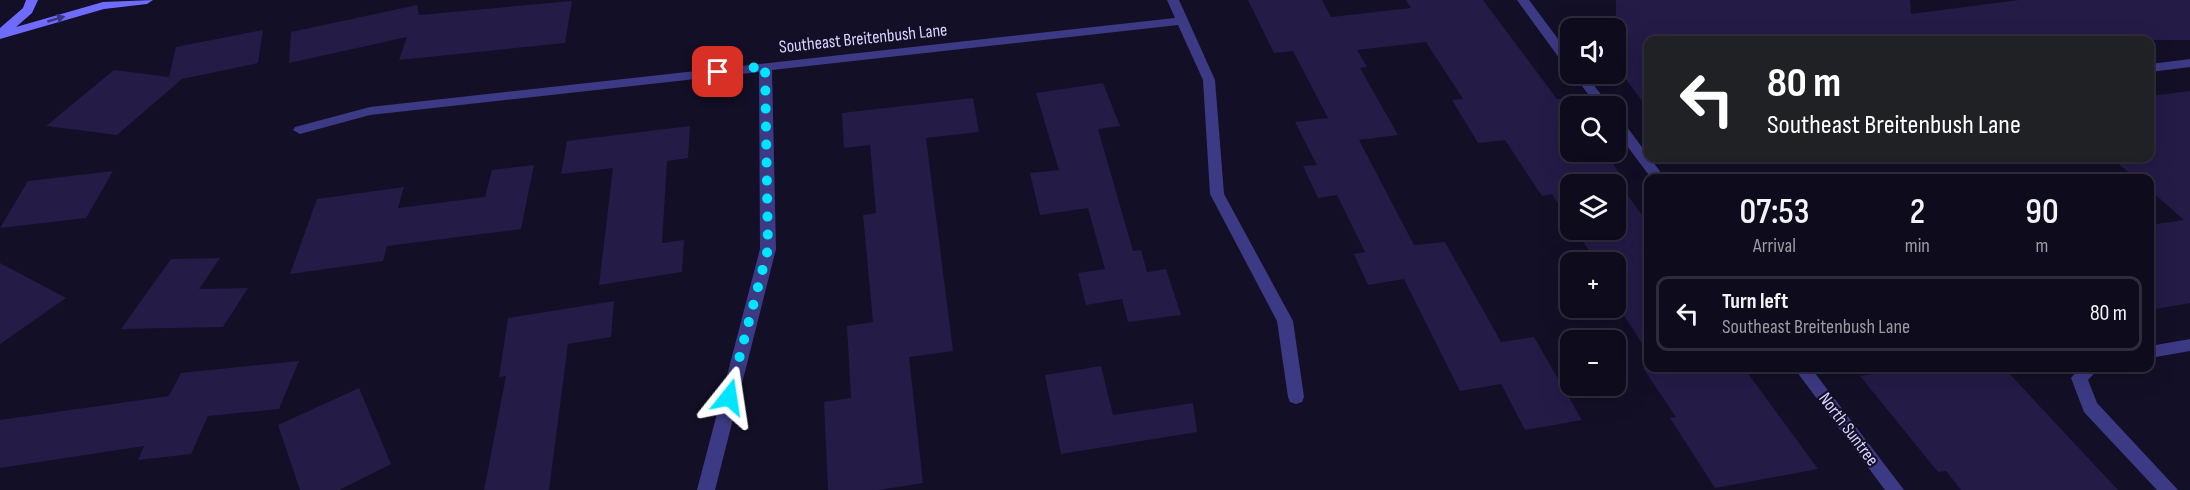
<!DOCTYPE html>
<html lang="en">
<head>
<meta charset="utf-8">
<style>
  body { margin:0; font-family:"Sofia Sans Condensed",sans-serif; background:#1c1929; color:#f1f3f6; height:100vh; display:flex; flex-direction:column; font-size:22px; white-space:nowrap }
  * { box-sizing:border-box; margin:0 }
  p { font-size:20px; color:#9b9ba3 }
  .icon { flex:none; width:33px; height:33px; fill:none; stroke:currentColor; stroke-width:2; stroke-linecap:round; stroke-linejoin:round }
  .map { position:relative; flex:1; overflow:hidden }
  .drawer { position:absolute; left:1644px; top:174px; width:510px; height:198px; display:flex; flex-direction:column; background:#0e0b1c; border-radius:12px; box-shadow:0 6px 24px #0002,0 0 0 2px #2e2b3b }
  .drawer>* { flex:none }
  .top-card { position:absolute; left:1644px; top:36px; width:510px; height:126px; border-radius:12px; box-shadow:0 6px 24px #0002,0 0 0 2px #2e2b3b; background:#202124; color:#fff; overflow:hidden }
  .tools { position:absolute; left:1560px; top:18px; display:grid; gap:12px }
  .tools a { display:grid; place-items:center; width:66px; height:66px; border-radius:12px; background:#0e0b1c; box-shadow:0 6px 24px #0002,0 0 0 2px #2e2b3b; font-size:30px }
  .pin { position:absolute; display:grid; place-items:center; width:51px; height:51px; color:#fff; margin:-26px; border-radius:12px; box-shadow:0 3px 9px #0006 }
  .me { position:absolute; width:66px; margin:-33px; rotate:15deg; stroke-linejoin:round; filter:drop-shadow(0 0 4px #0008) }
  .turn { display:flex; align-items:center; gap:21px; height:126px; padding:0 24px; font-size:27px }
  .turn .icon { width:78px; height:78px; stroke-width:2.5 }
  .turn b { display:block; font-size:42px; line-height:51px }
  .eta { display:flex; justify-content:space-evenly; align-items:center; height:102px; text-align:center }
  .eta b { font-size:36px; font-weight:600; line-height:42px }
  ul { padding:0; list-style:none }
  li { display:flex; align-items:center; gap:18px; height:75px; margin:0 12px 9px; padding:0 12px; border:3px solid #2e2b3b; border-radius:12px }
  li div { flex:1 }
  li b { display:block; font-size:22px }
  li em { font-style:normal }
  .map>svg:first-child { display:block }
  .building { fill:#241b47 }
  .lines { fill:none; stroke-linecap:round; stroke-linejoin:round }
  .lane { fill:#3d3a85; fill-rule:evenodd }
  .street { fill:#3d3a85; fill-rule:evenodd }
  .secondary { fill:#6f6bff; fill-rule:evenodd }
  .oneway { fill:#38347d }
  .route { stroke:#00e5ff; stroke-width:10; stroke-dasharray:0 18 }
  .labels { text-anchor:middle; stroke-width:4.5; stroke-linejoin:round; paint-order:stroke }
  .street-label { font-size:18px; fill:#d9d4ff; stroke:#130f26 }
</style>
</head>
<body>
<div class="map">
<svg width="2190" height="490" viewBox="0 0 2190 490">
  <rect width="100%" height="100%" fill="#130f26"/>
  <g class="building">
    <polygon points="1248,0 1322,0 1331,17 1411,8 1406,0 1483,0 1557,99 1562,99 1570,110 1570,152 1604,152 1628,184 1620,185 1648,223 1648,353 1616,303 1616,262 1597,262 1575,230 1616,230 1616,184 1570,184 1570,222 1552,194 1542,196 1505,140 1478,143 1452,100 1463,99 1426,42 1357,50 1367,67 1360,68 1398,135 1359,140 1414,245 1445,242 1501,342 1534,337 1582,420 1525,430 1501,384 1460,391 1404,279 1368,285 1354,254 1365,252 1337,195 1318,198 1303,166 1317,165 1295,122 1328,118 1293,51 1274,53"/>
    <polygon points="1616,0 1910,0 1911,14 2019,0 2190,0 2190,40 1648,40 1648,109 1616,66"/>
    <polygon points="572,1 565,43 399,60 407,37 289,63 291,32 417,5 419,15"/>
    <polygon points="263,30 258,63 182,79 117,135 46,126 114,70 169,77 176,47"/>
    <polygon points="1103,83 1120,126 1098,129 1133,251 1141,250 1147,272 1166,269 1181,315 1128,322 1122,299 1086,305 1078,273 1105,269 1088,208 1040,215 1030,173 1059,170 1036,93"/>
    <polygon points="2190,91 2190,303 2150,310 2150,225 2184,220 2150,190 2150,178 2136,178 2111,158 2150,158 2150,96"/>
    <polygon points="973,98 979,132 926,138 953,351 909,357 923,483 879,490 828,490 824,402 851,398 847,326 873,322 863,215 876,213 870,145 844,148 842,113"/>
    <polygon points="690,126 688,158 667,161 662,243 684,240 682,272 599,285 613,168 561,174 567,141"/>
    <polygon points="534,165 521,229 387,246 383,261 290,274 317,199 404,187 398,208 485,197 492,170"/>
    <polygon points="113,171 86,218 0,228 28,181"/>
    <polygon points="220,258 199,289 248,288 223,327 121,329 171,259"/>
    <polygon points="0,263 66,298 0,344"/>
    <polygon points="614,301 611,337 568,344 549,490 484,490 506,376 499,377 508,318"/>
    <polygon points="299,361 279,409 208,416 191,454 138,460 144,446 0,468 0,420 169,396 181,373"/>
    <polygon points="1101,366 1113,415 1193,403 1197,432 1061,454 1045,375"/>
    <polygon points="1643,368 1744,368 1818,469 1715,488 1670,418 1676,417"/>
    <polygon points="1914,368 2004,368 2118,490 1961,490 1946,471 1938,472 1860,376"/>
    <polygon points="359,388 391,464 339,490 300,490 278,425"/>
  </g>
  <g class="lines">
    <g class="lane">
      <polygon points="1517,0 1529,0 1570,55 1570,67 1565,66"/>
      <polygon points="2190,59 2190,67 2150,72 2150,64"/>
      <polygon points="1573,74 1585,74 1610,106 1597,106"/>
      <polygon points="1616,118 1621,119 1665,178 1651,178 1616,131"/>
      <polygon points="2190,339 2190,351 2150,358 2150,346"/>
      <polygon points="1794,368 1811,368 1904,490 1885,490"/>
      <polygon points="2080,368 2099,368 2088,380 2097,403 2178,490 2157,490 2084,412 2071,378"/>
    </g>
    <polygon class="street" points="1167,0 1179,0 1215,80 1224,194 1293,321 1304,397 1302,402 1296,404 1290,402 1288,397 1277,321 1210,194 1203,80 1178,25 772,70 776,249 715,490 697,490 760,249 759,72 370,115 300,134 293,130 295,127 370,107 1175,18"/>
    <polygon class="secondary" points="26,0 38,0 32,13 16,27 103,2 153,0 147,4 104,9 0,39 0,28 23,8"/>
  </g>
  <defs><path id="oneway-solid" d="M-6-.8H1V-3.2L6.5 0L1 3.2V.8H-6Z" transform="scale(1.5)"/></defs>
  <use class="oneway" href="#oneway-solid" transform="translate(56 19) rotate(-16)"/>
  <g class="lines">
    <polyline class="route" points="718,72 765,66 768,249 729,397"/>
  </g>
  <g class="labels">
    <g class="street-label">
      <text transform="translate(863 38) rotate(-6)" y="6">Southeast Breitenbush Lane</text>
      <text transform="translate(1849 429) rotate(53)" y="6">North Suntree</text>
    </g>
  </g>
</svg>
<div class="tools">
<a><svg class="icon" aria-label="sound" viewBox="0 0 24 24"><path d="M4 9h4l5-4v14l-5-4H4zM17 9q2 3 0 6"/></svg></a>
<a><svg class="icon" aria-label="search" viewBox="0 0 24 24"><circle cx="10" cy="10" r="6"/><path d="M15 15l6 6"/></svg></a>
<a><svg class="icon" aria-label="layers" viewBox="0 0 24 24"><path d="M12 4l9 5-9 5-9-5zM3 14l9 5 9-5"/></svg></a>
<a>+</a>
<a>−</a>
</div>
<div class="pin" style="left:718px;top:72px;background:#d93025"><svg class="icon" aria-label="arrive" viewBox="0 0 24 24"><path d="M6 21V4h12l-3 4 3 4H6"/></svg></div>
<svg class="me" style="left:729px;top:397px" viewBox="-20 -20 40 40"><path d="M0-17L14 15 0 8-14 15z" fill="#00e5ff" stroke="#fff" stroke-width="4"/></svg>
<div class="top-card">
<div class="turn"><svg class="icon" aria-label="left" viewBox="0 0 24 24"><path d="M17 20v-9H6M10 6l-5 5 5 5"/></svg><div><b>80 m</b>Southeast Breitenbush Lane</div></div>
</div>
<section class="drawer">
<div class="eta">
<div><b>07:53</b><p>Arrival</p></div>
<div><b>2</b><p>min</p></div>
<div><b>90</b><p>m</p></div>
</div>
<ul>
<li><svg class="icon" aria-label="left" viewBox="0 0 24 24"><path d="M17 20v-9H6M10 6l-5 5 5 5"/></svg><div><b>Turn left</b><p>Southeast Breitenbush Lane</p></div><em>80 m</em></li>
</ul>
</section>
</div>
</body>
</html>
